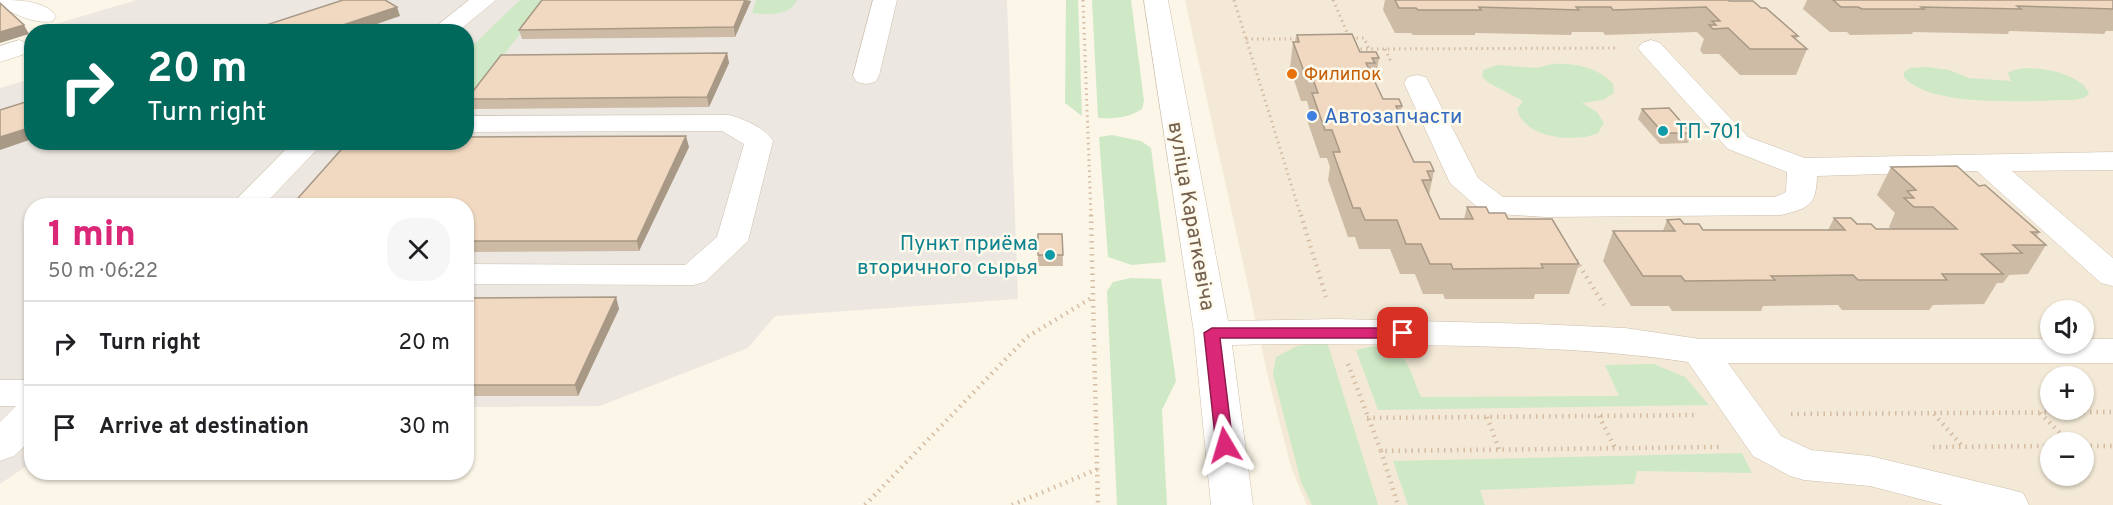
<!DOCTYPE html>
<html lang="en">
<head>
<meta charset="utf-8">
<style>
  body { margin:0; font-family:Overpass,sans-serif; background:#f6f6f6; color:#202124; height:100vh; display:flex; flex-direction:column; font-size:22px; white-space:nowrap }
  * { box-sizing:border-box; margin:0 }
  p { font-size:20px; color:#757577 }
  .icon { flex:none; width:33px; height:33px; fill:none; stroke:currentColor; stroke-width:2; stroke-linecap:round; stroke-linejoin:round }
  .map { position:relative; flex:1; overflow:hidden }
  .panel { position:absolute; left:24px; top:198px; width:450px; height:282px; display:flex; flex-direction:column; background:#fff; border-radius:24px; box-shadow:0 2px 4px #0004 }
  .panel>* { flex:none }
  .top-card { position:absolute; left:24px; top:24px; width:450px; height:126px; border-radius:24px; box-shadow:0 2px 4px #0004; background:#00695c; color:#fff; overflow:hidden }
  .tools { position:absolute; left:2040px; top:300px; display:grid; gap:12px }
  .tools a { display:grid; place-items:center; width:54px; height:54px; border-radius:50%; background:#fff; box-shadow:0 2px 4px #0004; font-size:30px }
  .pin { position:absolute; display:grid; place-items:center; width:51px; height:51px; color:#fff; margin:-26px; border-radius:12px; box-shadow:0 3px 9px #0006 }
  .me { position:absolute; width:66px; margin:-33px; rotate:353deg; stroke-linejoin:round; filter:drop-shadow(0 0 4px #0008) }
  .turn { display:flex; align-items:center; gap:21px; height:126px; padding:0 24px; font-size:27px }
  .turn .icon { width:78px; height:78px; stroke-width:2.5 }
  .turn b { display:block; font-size:42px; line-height:51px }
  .round { display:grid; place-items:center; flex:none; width:63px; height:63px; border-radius:24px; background:#f6f6f6 }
  .head { display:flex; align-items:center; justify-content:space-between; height:102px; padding:0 24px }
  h1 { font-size:36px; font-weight:800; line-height:45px; color:#db2777 }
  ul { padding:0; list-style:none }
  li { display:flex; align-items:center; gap:18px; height:84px; padding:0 24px; border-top:2px solid #e0e0e0 }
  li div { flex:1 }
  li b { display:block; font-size:22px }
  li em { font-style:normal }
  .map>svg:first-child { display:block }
  .residential { fill:#f3e9d6; fill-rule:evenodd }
  .industrial { fill:#ece7e0 }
  .green { fill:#cfe9c6 }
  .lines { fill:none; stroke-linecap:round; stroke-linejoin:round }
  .minor-casing { stroke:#cdbfad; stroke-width:1 }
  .path-far1 { stroke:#d5bca3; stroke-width:3; stroke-dasharray:1.5 4; stroke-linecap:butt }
  .path { stroke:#d5bca3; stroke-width:4.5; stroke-dasharray:1.5 5; stroke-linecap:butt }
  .minor { fill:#fff; fill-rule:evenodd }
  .wall { fill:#cebba5 }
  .shaded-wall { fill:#a89886 }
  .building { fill:#f0d9c0; stroke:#a89886; stroke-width:1.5 }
  .route { fill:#db2777; stroke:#8e194d; stroke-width:1.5 }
  .food-dot { fill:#e8710a; stroke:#fefaed; stroke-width:2 }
  .shop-dot { fill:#3f7fe0; stroke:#fefaed; stroke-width:2 }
  .culture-dot { fill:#0f9aa8; stroke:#fefaed; stroke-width:2 }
  .labels { text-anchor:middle; stroke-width:5; stroke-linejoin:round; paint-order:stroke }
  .far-food-label { font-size:18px; fill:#c56008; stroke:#fefaed; text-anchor:start }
  .shop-label { font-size:21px; fill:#366cbe; stroke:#fefaed; text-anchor:start }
  .culture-label { font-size:21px; fill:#0d838f; stroke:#fefaed; text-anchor:start }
  .street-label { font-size:21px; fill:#74604c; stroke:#fefaed }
</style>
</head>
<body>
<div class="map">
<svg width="2113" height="505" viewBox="0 0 2113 505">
  <rect width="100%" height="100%" fill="#fbf6e7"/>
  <path class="residential" d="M1185 0H2113V505H1307L1291 467 1269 381ZM2050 310H2084V344H2050ZM2050 376H2084V410H2050ZM2050 442H2084V476H2050Z"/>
  <polygon class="industrial" points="137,0 1007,0 1018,299 775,316 748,348 600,406 467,407 466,206 32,206 31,463 0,484 0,88 31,79 32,142 466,142 466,32 32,31"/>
  <g class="green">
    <polygon points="520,0 596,0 546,1 467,102 467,51"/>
    <path d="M756 0H797C790 16 768 15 752 13Z"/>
    <polygon points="1066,0 1078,0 1082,116 1065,103"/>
    <path d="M1092 0H1131L1144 101 1142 109C1128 118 1114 119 1098 118Z"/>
    <path d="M1552 64C1574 63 1598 67 1613 84L1614 93 1603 100 1582 103 1597 112 1604 123 1598 133C1576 143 1524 139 1517 109L1523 101 1489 83 1482 77 1483 70 1497 65 1537 68Z"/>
    <path d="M1927 67 1949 70 1969 78 2011 81 2008 73C2025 61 2084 73 2089 94L2084 98 2073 100C2033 100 1931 109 1904 77V72L1910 68Z"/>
    <polygon points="1112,135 1141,141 1151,148 1166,262 1132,265 1108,257 1099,137"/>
    <polygon points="1131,278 1161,279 1176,381 1162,410 1167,505 1117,505 1107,291 1113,282"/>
    <polygon points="1327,342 1378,505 1312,505 1301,482 1273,374 1276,357 1297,346"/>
    <path d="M1374 346C1411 352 1408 368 1421 397L1619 396 1605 365 1654 364 1685 377 1709 405 1378 410 1356 350Z"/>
    <polygon points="1742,453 1752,473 1637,471 1634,484 1480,490 1485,505 1408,505 1393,461"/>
  </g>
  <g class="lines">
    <defs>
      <g id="minor">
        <path d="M0 0C17 0 45 0 56 16L53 21C35 25 16 14 0 7Z"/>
        <polygon points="469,0 496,0 457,32 429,32"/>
        <polygon points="873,0 897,0 879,76 875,82 866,84 857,82 853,76"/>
        <path d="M1144 0H1168L1228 321 1337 319 1536 324 1625 328 1700 339H2050V344H2084V339H2113V363H1728L1781 436 1811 450 1870 456 2008 489 2023 493 2029 505H1943L1870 486 1804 480 1790 476 1753 456 1688 362C1615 351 1543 348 1469 346 1390 344 1311 343 1232 345L1253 505H1211L1194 333Z"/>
        <polygon points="19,40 28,43 32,48 28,53 0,62 0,46"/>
        <path d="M1651 40 1660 43 1748 137 1805 158 2113 152V170L2012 171 2113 258V286L2101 283 1977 171 1817 176C1816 205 1810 208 1781 215L1545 217 1484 213 1450 183 1404 83 1408 77 1417 75 1426 77 1478 178 1503 197H1775L1786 192 1787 172 1728 149 1642 53 1638 48 1642 43Z"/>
        <path d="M728 115C743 118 765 128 773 141L748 241 705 282 693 285 466 284V264L685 265 717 237 744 144 722 131 466 132V116Z"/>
        <polygon points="293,142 324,142 263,206 230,206"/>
        <polygon points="0,380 32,380 32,439 14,456 0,461 0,422 16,406 0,406"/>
      </g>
    </defs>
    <use href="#minor" class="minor-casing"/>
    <g class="path-far1">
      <polyline points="1083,0 1091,216"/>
      <polyline points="1234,0 1301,216"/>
      <polyline points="1333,0 1349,37"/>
      <polyline points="1351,38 1364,38 1369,49 1616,48"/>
      <polyline points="1246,39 1299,39"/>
      <polyline points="1355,49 1369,49"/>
      <polyline points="1385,49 1392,64"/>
    </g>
    <g class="path">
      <polyline points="1091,215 1098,505"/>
      <polyline points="1301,215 1326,297"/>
      <polyline points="1576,260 1604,305"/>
      <polyline points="1348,364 1381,451 1719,447"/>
      <polyline points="2040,413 2069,442"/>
      <polyline points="1791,414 2113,412"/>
      <polyline points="1934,414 1963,447"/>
      <polyline points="1599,416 1615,448"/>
      <polyline points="1487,417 1499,449"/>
      <polyline points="1367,418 1696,415"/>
      <polyline points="2084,446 2113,446"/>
      <polyline points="1933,447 2050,446"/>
      <polyline points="1381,451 1398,505"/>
      <polyline points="865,505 1027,337 1093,297"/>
      <polyline points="1012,505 1098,469"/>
    </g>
    <use href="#minor" class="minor"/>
  </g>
  <g class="wall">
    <polygon points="745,0 751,1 735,37 522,39 519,30"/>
    <polygon points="1385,0 1728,0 1729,1 1761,8 1798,36 1796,39 1807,49 1796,75 1740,75 1719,54 1703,54 1700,50 1704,39 1697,32 1605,35 1603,32 1572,32 1571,35 1475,33 1475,35 1413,35 1411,33 1395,33 1383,10"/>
    <polygon points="1807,0 2113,0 2113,31 2106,31 2104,34 2009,31 2008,34 1913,32 1912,34 1850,35 1847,32 1830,32 1803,9"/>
    <polygon points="1297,35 1379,58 1375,82 1383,99 1402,106 1398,128 1414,162 1434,171 1429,195 1440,219 1464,219 1467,207 1508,219 1579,264 1569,294 1535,294 1534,299 1445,299 1443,294 1423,294 1415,274 1400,274 1390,249 1359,249 1355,237 1348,237 1328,180 1330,167 1327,158 1320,158 1307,120 1309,108 1307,101 1301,101 1290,68 1293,42 1295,42"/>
    <polygon points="727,53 729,63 709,107 470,109 467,99"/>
    <polygon points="1642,109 1691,133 1688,143 1660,144 1638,119"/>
    <polygon points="689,147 639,251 466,252 466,206"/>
    <polygon points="1891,167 1979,186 2039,232 2037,236 2046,245 2028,274 2009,275 2003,283 1997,283 1984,304 1933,305 1929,310 1842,310 1838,305 1763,306 1761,311 1672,311 1669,306 1631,306 1603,261 1613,231 1663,231 1667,220 1703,230 1828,230 1834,218 1876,229 1891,229 1889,227 1895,213 1877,195"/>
    <polygon points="1038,234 1062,234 1063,266 1038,266"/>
    <polygon points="616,297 619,309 578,396 466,396 466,298"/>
  </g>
  <g class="shaded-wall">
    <polygon points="745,0 751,1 735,37 734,27"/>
    <polygon points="397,7 400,16 354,32 322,32"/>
    <polygon points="24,25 29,34 0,43 0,32"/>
    <polygon points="727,53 729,63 709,107 707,97"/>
    <polygon points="32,127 32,139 0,150 0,137"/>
    <polygon points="686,136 689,147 639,251 637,241"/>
    <polygon points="616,297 619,309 578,396 575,385"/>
  </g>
  <g class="building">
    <polygon points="343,0 385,0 397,7 322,32 245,32"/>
    <polygon points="542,0 745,0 734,27 519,30"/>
    <polygon points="1395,0 1728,0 1729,1 1753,1 1761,8 1766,8 1798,36 1792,36 1807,49 1750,49 1728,28 1713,29 1709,25 1716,25 1712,21 1720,21 1706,7 1613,10 1611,7 1576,7 1579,10 1479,7 1481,10 1418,10 1416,8 1399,8"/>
    <polygon points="1833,0 2113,0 2113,9 2017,6 2021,9 1921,7 1924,9 1862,9 1858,7 1841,7"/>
    <polygon points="0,3 24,25 0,32"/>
    <polygon points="1352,34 1360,52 1376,52 1379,58 1372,58 1375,63 1366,63 1383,99 1399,99 1402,106 1396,106 1399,113 1391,113 1414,162 1430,162 1434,171 1427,171 1431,180 1422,180 1440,219 1473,219 1467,207 1486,207 1489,213 1505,213 1508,219 1552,219 1579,264 1541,264 1543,268 1453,269 1451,264 1430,264 1421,244 1406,244 1397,220 1365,220 1360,208 1353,208 1333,152 1340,152 1332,130 1325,130 1312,93 1318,93 1311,74 1305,74 1293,42 1299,42 1297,35"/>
    <polygon points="727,53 707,97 467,99 501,55"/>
    <polygon points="32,100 32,127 0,137 0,110"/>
    <polygon points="1669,108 1691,133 1663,133 1642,109"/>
    <polygon points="686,136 637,241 466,241 466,206 291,206 348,142 466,142 466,137"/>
    <polygon points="1957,166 1979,186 1985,185 2039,232 2031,232 2046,245 2013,245 2022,253 1981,254 2003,274 1942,274 1947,280 1858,280 1853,275 1771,276 1775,280 1685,281 1681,276 1643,276 1613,231 1675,231 1667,220 1680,219 1684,224 1699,224 1703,230 1845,230 1834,218 1851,218 1857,224 1871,224 1876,229 1957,229 1933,207 1914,207 1904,198 1914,198 1907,191 1916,190 1891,167"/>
    <polygon points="115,202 195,203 192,206 111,206"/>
    <polygon points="1038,234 1062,234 1063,255 1038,255"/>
    <polygon points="616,297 575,385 466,385 466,298"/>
  </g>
  <polygon class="route" points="1212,328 1403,328 1410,333 1403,338 1220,338 1233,445 1225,451 1216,445 1204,333"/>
  <circle class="food-dot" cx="1292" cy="74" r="6"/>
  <circle class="shop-dot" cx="1312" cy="116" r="6"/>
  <g class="culture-dot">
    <circle cx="1663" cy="131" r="6"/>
    <circle cx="1050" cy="255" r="6"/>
  </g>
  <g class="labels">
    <g class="far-food-label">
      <text x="1304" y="80">Филипок</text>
    </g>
    <g class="shop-label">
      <text x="1324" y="123">Автозапчасти</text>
    </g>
    <g class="culture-label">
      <text x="1675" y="138">ТП-701</text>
      <text x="1038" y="250" text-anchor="end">Пункт приёма<tspan x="1038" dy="24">вторичного сырья</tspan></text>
    </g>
    <g class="street-label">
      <text transform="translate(1192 216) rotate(80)" y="7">вуліца Караткевіча</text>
    </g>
  </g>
</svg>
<div class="tools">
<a><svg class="icon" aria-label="sound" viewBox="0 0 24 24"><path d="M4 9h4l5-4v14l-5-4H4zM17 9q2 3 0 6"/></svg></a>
<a>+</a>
<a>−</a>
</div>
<div class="pin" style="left:1403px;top:333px;background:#d93025"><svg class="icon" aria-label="arrive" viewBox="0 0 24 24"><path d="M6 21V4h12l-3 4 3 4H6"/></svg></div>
<svg class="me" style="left:1225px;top:445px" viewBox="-20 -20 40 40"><path d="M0-17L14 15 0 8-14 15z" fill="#db2777" stroke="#fff" stroke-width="4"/></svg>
<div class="top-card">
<div class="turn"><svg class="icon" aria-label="right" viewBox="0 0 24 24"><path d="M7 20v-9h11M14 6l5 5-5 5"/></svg><div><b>20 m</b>Turn right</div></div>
</div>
<section class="panel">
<div class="head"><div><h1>1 min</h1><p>50 m · 06:22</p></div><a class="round"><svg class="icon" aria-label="close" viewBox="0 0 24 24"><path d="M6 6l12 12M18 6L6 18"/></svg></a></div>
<ul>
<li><svg class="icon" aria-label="right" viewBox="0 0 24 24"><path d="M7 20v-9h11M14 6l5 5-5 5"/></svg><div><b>Turn right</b></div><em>20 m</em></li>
<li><svg class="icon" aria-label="arrive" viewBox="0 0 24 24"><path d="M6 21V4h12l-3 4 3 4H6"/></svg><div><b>Arrive at destination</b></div><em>30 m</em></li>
</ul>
</section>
</div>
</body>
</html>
